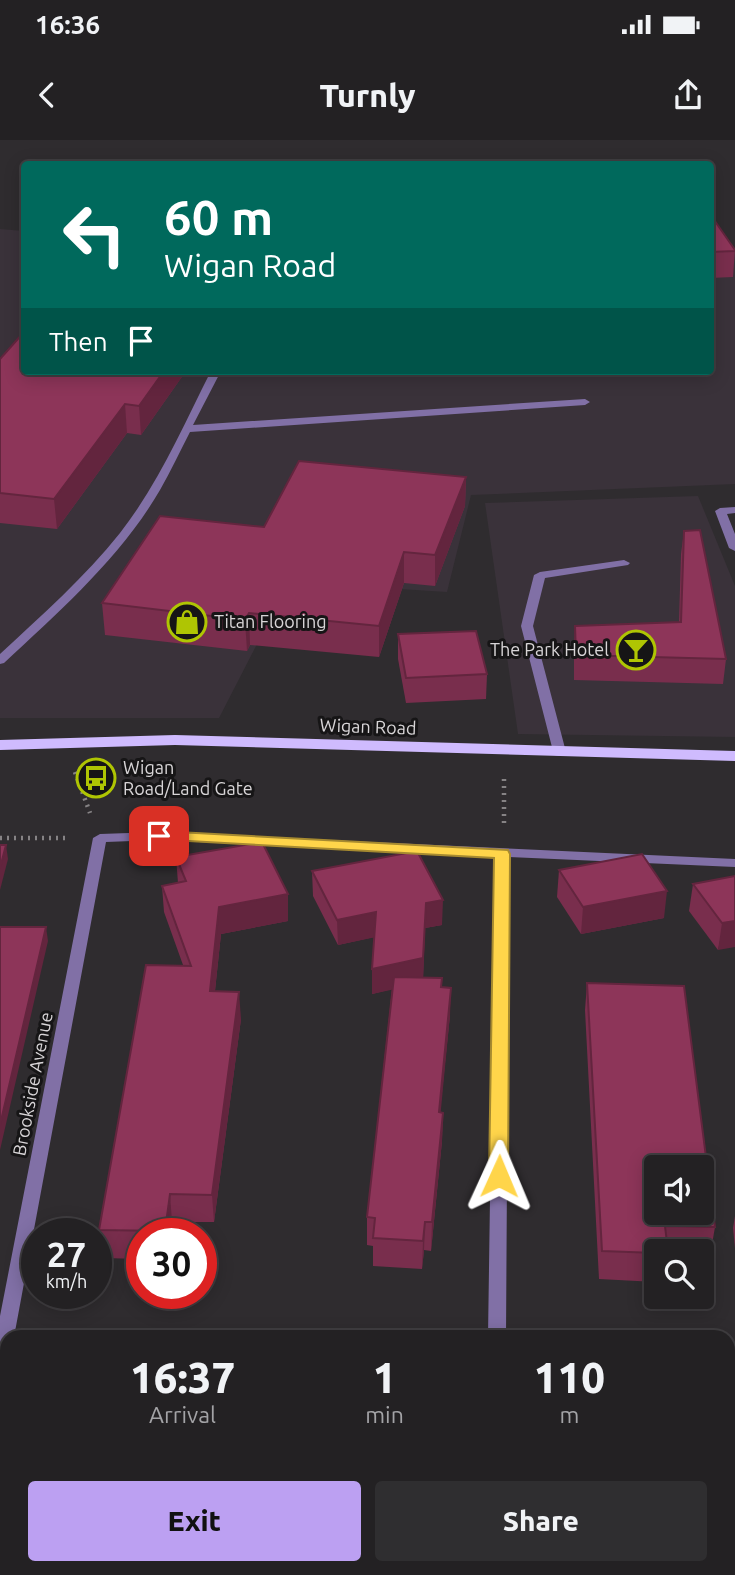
<!DOCTYPE html>
<html lang="en">
<head>
<meta charset="utf-8">
<style>
  body { margin:0; font-family:Ubuntu,sans-serif; background:#2f2e30; color:#f1f3f6; height:100vh; display:flex; flex-direction:column; font-size:26px; white-space:nowrap }
  * { box-sizing:border-box; margin:0 }
  p { font-size:23px; color:#a3a3a6 }
  .icon { flex:none; width:38px; height:38px; fill:none; stroke:currentColor; stroke-width:2; stroke-linecap:round; stroke-linejoin:round }
  .map { position:relative; flex:1; overflow:hidden }
  .sheet { position:absolute; left:0px; top:1190px; width:735px; height:245px; display:flex; flex-direction:column; background:#232123; border-radius:21px 21px 0 0; box-shadow:0 4px 18px #0003,0 0 0 2px #403e41 }
  .sheet>* { flex:none }
  .hud { position:absolute; left:21px; top:21px; width:693px; height:214px; border-radius:7px; box-shadow:0 4px 18px #0003,0 0 0 2px #403e41; background:#00695c; color:#fff; overflow:hidden }
  .controls { position:absolute; left:644px; top:1015px; display:grid; gap:14px }
  .controls a { display:grid; place-items:center; width:70px; height:70px; border-radius:7px; background:#232123; box-shadow:0 4px 18px #0003,0 0 0 2px #403e41; font-size:35px }
  .speed { position:absolute; left:21px; top:1078px; display:flex; gap:14px; font-size:35px; font-weight:700; text-align:center }
  .speed>* { display:grid; place-content:center; width:91px; height:91px; border-radius:50%; background:#232123; box-shadow:0 4px 18px #0003,0 0 0 2px #403e41; line-height:1 }
  .speed small { font-size:18px; font-weight:400 }
  .speed .limit { border:10px solid #d22; background:#fff; color:#111 }
  .pin { position:absolute; display:grid; place-items:center; width:60px; height:60px; color:#fff; margin:-30px; border-radius:14px; box-shadow:0 4px 10px #0006 }
  .me { position:absolute; width:77px; margin:-38px; rotate:1deg; stroke-linejoin:round; filter:drop-shadow(0 0 5px #0008) }
  .turn { display:flex; align-items:center; gap:24px; height:147px; padding:0 28px; font-size:32px }
  .turn .icon { width:91px; height:91px; stroke-width:2.5 }
  .turn b { display:block; font-size:49px; line-height:60px }
  .then { display:flex; align-items:center; height:66px; padding:0 28px; background:#0003; gap:14px; font-size:26px }
  .eta { display:flex; justify-content:space-evenly; align-items:center; height:119px; text-align:center }
  .eta b { font-size:42px; font-weight:800; line-height:49px }
  .action { display:flex; gap:14px; margin-top:auto; padding:14px 28px }
  .action a { flex:1; height:80px; border-radius:7px; background:#bca0f2; color:#111; font-size:28px; font-weight:800; line-height:80px; text-align:center }
  .action a+a { background:#2f2e30; color:#f1f3f6 }
  .status { display:flex; justify-content:space-between; align-items:center; height:49px; padding:0 35px; background:#232123; direction:ltr }
  .status svg { height:19px; fill:currentColor }
  header { display:flex; justify-content:space-between; align-items:center; height:91px; padding:0 28px; background:#232123; font-size:32px; font-weight:800 }
  .map>svg:first-child { display:block }
  .built { fill:#3a323a }
  .lines { fill:none; stroke-linecap:round; stroke-linejoin:round }
  .path { stroke:#868385; stroke-width:4.5; stroke-dasharray:2 5; stroke-linecap:butt }
  .service { fill:#8170a6; fill-rule:evenodd }
  .minor { fill:#8170a6; fill-rule:evenodd }
  .primary { fill:#cfbbfe; fill-rule:evenodd }
  .wall { fill:#792e4d }
  .shaded-wall { fill:#63253e }
  .building { fill:#8d3559; stroke:#63253e; stroke-width:2; fill-rule:evenodd }
  .route { fill:#ffd54a; stroke:#a68a30; stroke-width:2 }
  .labels { text-anchor:middle; stroke-width:6; stroke-linejoin:round; paint-order:stroke }
  .poi-label { font-size:18px; fill:#d8d5d7; stroke:#161516; text-anchor:start }
  .street-label { font-size:18px; fill:#d8d5d7; stroke:#161516 }
</style>
</head>
<body>
<div class="status"><b>16:36</b><svg viewBox="0 0 49 12"><path d="M0 12V9h3v3zM5 12V6h3v6zM10 12V3h3v9zM15 12V0h3v12zM26 1h20v11H26zM47 4h2v5h-2z"/></svg></div>
<header><svg class="icon" aria-label="back" viewBox="0 0 24 24"><path d="M15 5l-7 7 7 7"/></svg>Turnly<svg class="icon" aria-label="share" viewBox="0 0 24 24"><path d="M12 15V3M7 8l5-5 5 5M5 13v7h14v-7"/></svg></header>
<div class="map">
<svg width="735" height="1435" viewBox="0 0 735 1435">
  <rect width="100%" height="100%" fill="#2f2c2f"/>
  <g class="built">
    <polygon points="0,89 24,91 24,231 710,231 711,99 728,99 735,110 735,344 471,355 447,452 289,442 219,578 0,578"/>
    <polygon points="698,356 735,446 735,597 518,594 485,363"/>
  </g>
  <g class="lines">
    <g class="path">
      <polyline points="75,632 90,673"/>
      <polyline points="504,639 504,683"/>
      <polyline points="0,698 69,698"/>
    </g>
    <g class="service">
      <path d="M211 231H221L193 285 585 259 590 262 585 265 190 292C180 311 171 331 160 350 121 417 61 470 4 523L0 524V514C42 475 85 437 120 393 159 343 183 286 211 231Z"/>
      <polygon points="735,367 735,373 727,374 735,394 735,411 729,408 715,371 720,368"/>
      <polygon points="624,420 630,423 628,425 545,438 533,486 566,612 559,616 554,615 521,486 534,435 540,432"/>
    </g>
    <g class="minor">
      <polygon points="158,692 735,719 735,727 509,717 506,1197 488,1197 495,716 158,700 106,702 14,1197 7,1197 7,1205 0,1204 0,1176 93,698 100,694"/>
      <rect x="728" y="1228" width="7" height="16"/>
      <rect x="547" y="1428" width="20" height="7"/>
    </g>
    <polygon class="primary" points="175,595 735,611 735,621 175,605 0,610 0,600"/>
  </g>
  <g class="wall">
    <polygon points="710,74 735,110 733,137 710,138"/>
    <polygon points="0,219 186,231 141,295 127,293 57,389 0,383"/>
    <polygon points="443,231 553,231 444,235"/>
    <polygon points="466,337 465,366 435,446 404,443 379,517 250,505 247,511 105,495 102,463 264,387"/>
    <polygon points="684,391 726,519 723,544 574,540 574,511 575,486 679,482 681,414"/>
    <polygon points="398,494 487,534 486,559 406,563 398,519"/>
    <polygon points="176,717 288,781 221,794 215,851 241,879 214,1082 172,1082 171,1094 142,1094 142,1119 103,1118 99,1090 183,825 164,772 162,746 178,743"/>
    <polygon points="559,730 664,778 581,794 557,757"/>
    <polygon points="312,731 442,785 425,788 423,838 441,847 450,875 440,972 443,973 442,1001 431,1111 424,1110 422,1129 373,1126 373,1106 367,1105 367,1077 392,849 372,854 374,797 338,805 313,756"/>
    <polygon points="735,736 718,810 689,771 693,744"/>
    <polygon points="587,843 715,1087 710,1116 702,1115 702,1111 656,1111 656,1142 599,1139 585,870"/>
    <polygon points="735,1076 735,1108 733,1088"/>
    <polygon points="728,1269 735,1270 735,1369 728,1369"/>
  </g>
  <g class="shaded-wall">
    <polygon points="164,231 186,231 141,295 139,266"/>
    <polygon points="125,264 127,293 57,389 54,359"/>
    <polygon points="466,337 465,366 435,446 435,415"/>
    <polygon points="404,412 404,443 379,517 379,486"/>
    <polygon points="249,473 250,505 247,511 245,480"/>
    <polygon points="6,705 8,719 0,750 0,728"/>
    <polygon points="667,751 664,778 581,794 583,767"/>
    <polygon points="288,754 288,781 221,794 212,878 210,851 219,767"/>
    <polygon points="443,760 442,785 425,788 423,843 372,854 372,829 426,763"/>
    <polygon points="376,772 376,797 338,805 337,780"/>
    <polygon points="735,781 735,807 718,810 722,783"/>
    <polygon points="46,787 48,801 0,1010 0,985"/>
    <polygon points="451,848 450,875 438,1000 439,972"/>
    <polygon points="239,852 241,879 214,1082 212,1055"/>
    <polygon points="443,973 442,1001 431,1111 432,1082"/>
    <polygon points="170,1054 172,1082 171,1094 165,1094"/>
    <polygon points="425,1082 424,1110 422,1129 423,1101"/>
    <polygon points="80,1428 89,1428 88,1435 78,1435"/>
  </g>
  <g class="building">
    <polygon points="710,74 735,110 735,111 710,112"/>
    <polygon points="24,192 24,231 164,231 139,266 125,264 54,359 0,353 0,219"/>
    <polygon points="299,321 466,337 435,415 404,412 379,486 249,473 245,480 102,463 160,376 264,387"/>
    <polygon points="700,390 726,519 576,515 575,486 681,482 684,391"/>
    <polygon points="476,491 487,534 406,538 398,494"/>
    <polygon points="262,702 288,754 219,767 210,851 239,852 212,1055 170,1054 165,1091 99,1090 146,825 191,826 162,746 186,741 176,717"/>
    <polygon points="0,705 6,705 0,728"/>
    <polygon points="417,711 443,760 426,763 423,818 372,829 376,772 337,780 312,731"/>
    <polygon points="642,714 667,751 583,767 559,730"/>
    <polygon points="735,736 735,781 722,783 693,744"/>
    <polygon points="0,787 46,787 0,985"/>
    <polygon points="394,837 442,838 441,847 451,848 439,972 443,973 432,1082 425,1082 423,1101 373,1098 375,1078 367,1077"/>
    <path d="M587 843 684 846 715 1087 665 1086 668 1111H656V1113L602 1111ZM656 1027H702V1073H656Z"/>
    <polygon points="0,1235 7,1235 7,1428 80,1428 78,1435 0,1435"/>
    <polygon points="728,1269 735,1270 735,1341 728,1340"/>
    <rect x="383" y="1428" width="75" height="7"/>
  </g>
  <polygon class="route" points="159,691 508,710 510,714 508,1036 506,1041 492,1041 489,1036 494,718 153,699 151,696 153,693"/>
  <defs>
    <symbol id="shop-ring" viewBox="-11 -11 22 22"><circle r="9.5" fill="#161516" stroke="#afc503" stroke-width="1.5"/><path d="M-5-2.5h2.3a2.7 3.5 0 0 1 5.4 0H5L5.5 6h-11ZM-1.5-2.5h3a1.5 2.3 0 0 0-3 0Z" fill="#afc503"/></symbol>
    <symbol id="bar-ring" viewBox="-11 -11 22 22"><circle r="9.5" fill="#161516" stroke="#afc503" stroke-width="1.5"/><path d="M-6-5H6L.8 .8V4.5H3.5V6h-7V4.5H-.8V.8Z" fill="#afc503"/></symbol>
    <symbol id="bus-ring" viewBox="-11 -11 22 22"><circle r="9.5" fill="#161516" stroke="#afc503" stroke-width="1.5"/><path d="M-5-6H5V4H4V6H2V4H-2V6H-4V4H-5ZM-3.5-4V0h7V-4ZM-3.5 1.2v1.5H-2V1.2ZM2 1.2v1.5H3.5V1.2Z" fill="#afc503"/></symbol>
  </defs>
  <g fill-rule="evenodd">
    <use href="#shop-ring" x="165" y="460" width="44" height="44"/>
    <use href="#bar-ring" x="614" y="488" width="44" height="44"/>
    <use href="#bus-ring" x="74" y="616" width="44" height="44"/>
  </g>
  <g class="labels">
    <g class="poi-label">
      <text x="214" y="488">Titan Flooring</text>
      <text x="609" y="516" text-anchor="end">The Park Hotel</text>
      <text x="123" y="634">Wigan<tspan x="123" dy="21">Road/Land Gate</tspan></text>
    </g>
    <g class="street-label">
      <text transform="translate(368 587) rotate(2)" y="6">Wigan Road</text>
      <text transform="translate(33 944) rotate(-79)" y="6">Brookside Avenue</text>
    </g>
  </g>
</svg>
<div class="controls">
<a><svg class="icon" aria-label="sound" viewBox="0 0 24 24"><path d="M4 9h4l5-4v14l-5-4H4zM17 9q2 3 0 6"/></svg></a>
<a><svg class="icon" aria-label="search" viewBox="0 0 24 24"><circle cx="10" cy="10" r="6"/><path d="M15 15l6 6"/></svg></a>
</div>
<div class="speed"><div>27<small>km/h</small></div><div class="limit">30</div></div>
<div class="pin" style="left:159px;top:696px;background:#d93025"><svg class="icon" aria-label="arrive" viewBox="0 0 24 24"><path d="M6 21V4h12l-3 4 3 4H6"/></svg></div>
<svg class="me" style="left:499px;top:1036px" viewBox="-20 -20 40 40"><path d="M0-17L14 15 0 8-14 15z" fill="#ffd54a" stroke="#fff" stroke-width="4"/></svg>
<div class="hud">
<div class="turn"><svg class="icon" aria-label="left" viewBox="0 0 24 24"><path d="M17 20v-9H6M10 6l-5 5 5 5"/></svg><div><b>60 m</b>Wigan Road</div></div>
<div class="then">Then<svg class="icon" aria-label="arrive" viewBox="0 0 24 24"><path d="M6 21V4h12l-3 4 3 4H6"/></svg></div>
</div>
<section class="sheet">
<div class="eta">
<div><b>16:37</b><p>Arrival</p></div>
<div><b>1</b><p>min</p></div>
<div><b>110</b><p>m</p></div>
</div>
<div class="action"><a>Exit</a><a>Share</a></div>
</section>
</div>
</body>
</html>
